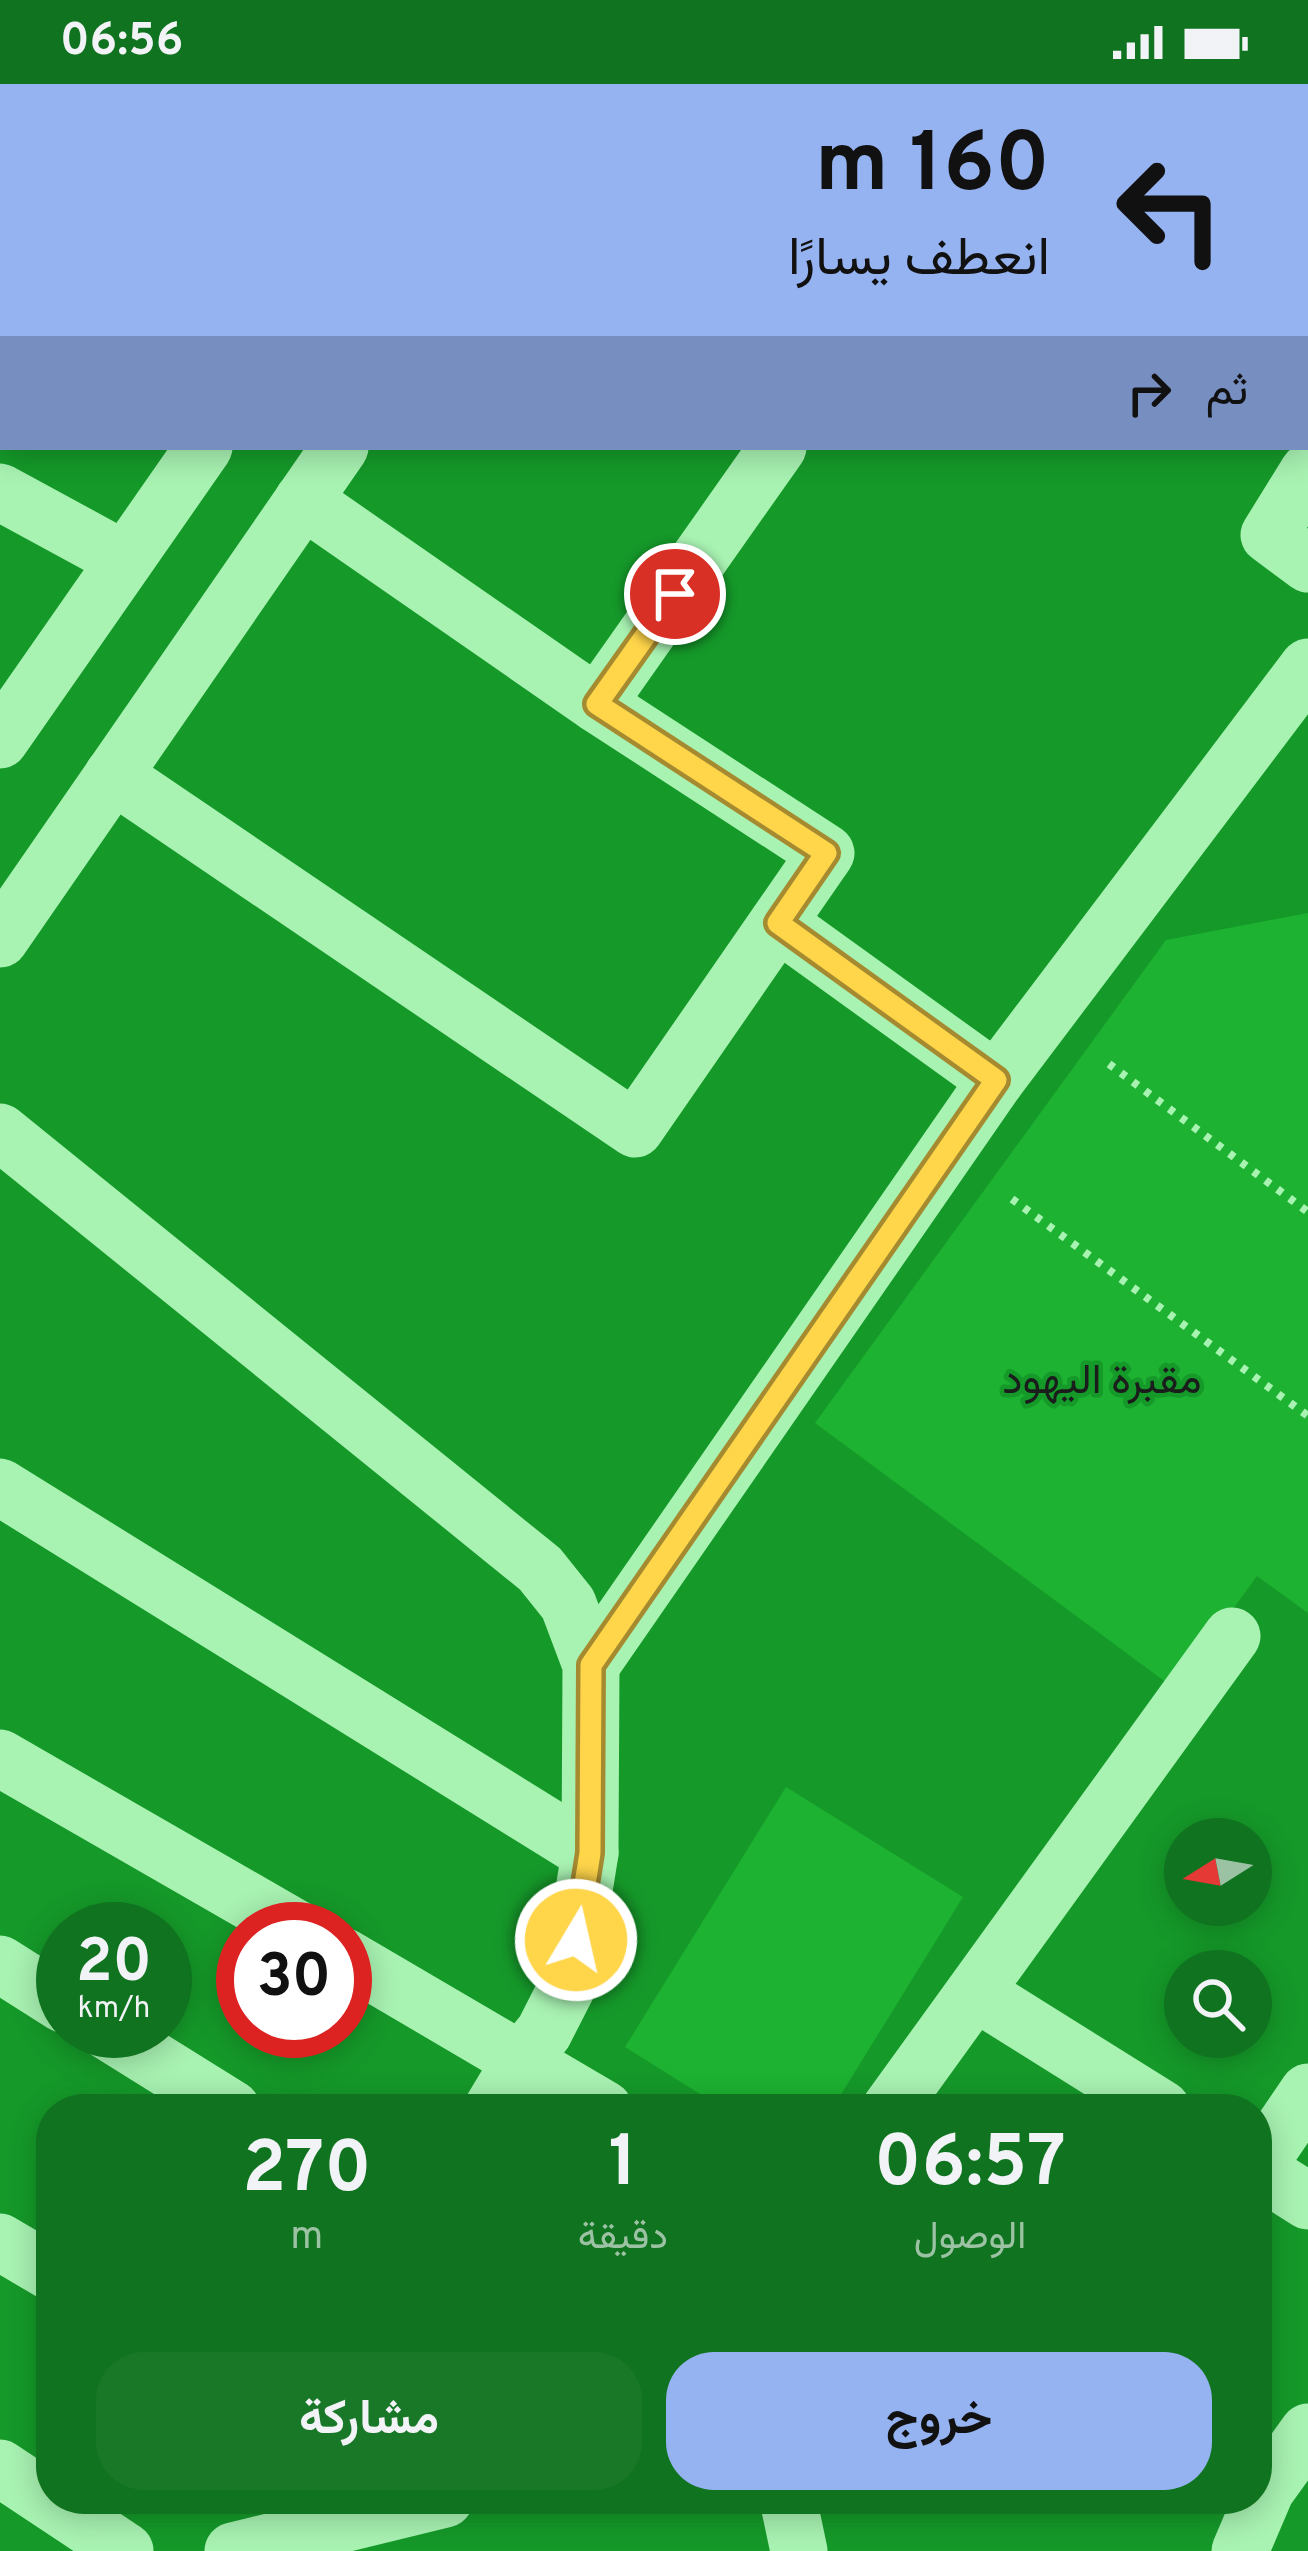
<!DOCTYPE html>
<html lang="ar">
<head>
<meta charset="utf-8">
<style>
  body { margin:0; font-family:Overpass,Vazirmatn,sans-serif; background:#197828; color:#f1f3f6; direction:rtl; height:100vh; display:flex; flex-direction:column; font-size:45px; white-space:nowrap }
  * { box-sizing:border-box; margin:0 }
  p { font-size:39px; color:#9cc2a4 }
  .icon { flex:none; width:66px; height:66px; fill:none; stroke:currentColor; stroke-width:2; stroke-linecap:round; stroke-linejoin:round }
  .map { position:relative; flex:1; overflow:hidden; direction:ltr }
  .drawer { position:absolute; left:36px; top:2010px; width:1236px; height:420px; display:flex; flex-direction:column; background:#10731f; border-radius:48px; box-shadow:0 6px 30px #0003; direction:rtl }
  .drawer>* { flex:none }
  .guide { position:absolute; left:0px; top:0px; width:1308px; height:366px; box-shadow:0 6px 30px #0003; direction:rtl; background:#95b2f1; color:#111; overflow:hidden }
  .needle { width:78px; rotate:259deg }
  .controls { position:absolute; left:1164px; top:1734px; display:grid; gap:24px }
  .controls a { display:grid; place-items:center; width:108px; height:108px; border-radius:50%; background:#10731f; box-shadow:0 6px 30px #0003; font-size:60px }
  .speed { position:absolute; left:36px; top:1818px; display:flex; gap:24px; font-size:60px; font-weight:700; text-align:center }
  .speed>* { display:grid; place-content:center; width:156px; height:156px; border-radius:50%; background:#10731f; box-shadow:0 6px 30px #0003; line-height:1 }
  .speed small { font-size:30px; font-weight:400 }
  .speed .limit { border:18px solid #d22; background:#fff; color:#111 }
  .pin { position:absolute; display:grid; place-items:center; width:102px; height:102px; color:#fff; margin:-51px; border:6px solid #fff; border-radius:50%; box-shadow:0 3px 12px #0007 }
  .me { position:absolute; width:132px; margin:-66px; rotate:9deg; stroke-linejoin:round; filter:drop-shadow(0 0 9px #0008) }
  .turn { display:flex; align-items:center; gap:42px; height:252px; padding:0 60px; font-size:54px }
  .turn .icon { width:156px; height:156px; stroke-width:2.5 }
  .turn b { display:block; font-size:84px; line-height:102px }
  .then { display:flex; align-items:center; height:114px; padding:0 60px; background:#0003; gap:24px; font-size:45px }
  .eta { display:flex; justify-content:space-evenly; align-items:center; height:204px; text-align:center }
  .eta b { font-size:72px; font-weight:700; line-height:84px }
  .cta { display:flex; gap:24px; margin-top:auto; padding:24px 60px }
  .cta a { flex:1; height:138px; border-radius:48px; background:#95b2f1; color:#111; font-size:48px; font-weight:700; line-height:138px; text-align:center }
  .cta a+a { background:#197828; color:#f1f3f6 }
  .status { display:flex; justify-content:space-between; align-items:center; height:84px; padding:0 60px; background:#10731f; direction:ltr }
  .status svg { height:33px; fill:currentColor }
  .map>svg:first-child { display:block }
  .green { fill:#1db231 }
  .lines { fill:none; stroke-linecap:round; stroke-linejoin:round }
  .path { stroke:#a8f2b2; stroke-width:8; stroke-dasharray:6 9; stroke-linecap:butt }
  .minor { stroke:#a8f2b2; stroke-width:57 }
  .route-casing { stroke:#a68a30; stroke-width:30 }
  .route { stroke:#ffd54a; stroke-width:21 }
  .labels { text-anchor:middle; stroke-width:9; stroke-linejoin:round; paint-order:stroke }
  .park-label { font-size:42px; fill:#1a1d1b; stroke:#159929 }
</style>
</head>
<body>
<div class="status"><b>06:56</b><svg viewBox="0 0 49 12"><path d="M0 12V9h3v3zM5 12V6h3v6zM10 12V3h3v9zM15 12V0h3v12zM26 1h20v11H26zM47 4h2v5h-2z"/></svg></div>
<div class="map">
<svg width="1308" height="2467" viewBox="0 0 1308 2467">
  <rect width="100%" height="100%" fill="#159929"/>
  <g class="green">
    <polygon points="1308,829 1308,1529 1257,1492 1175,1605 815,1339 1166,856"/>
    <polygon points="786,1703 963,1813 832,2025 724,2025 625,1963"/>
  </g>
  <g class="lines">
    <g class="path">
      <polyline points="1109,980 1308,1128"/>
      <polyline points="1012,1115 1308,1332"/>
    </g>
    <g class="minor">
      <polyline points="24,0 29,3"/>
      <polyline points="856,0 861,3"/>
      <polyline points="455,3 457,0"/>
      <polyline points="588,3 590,0"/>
      <polyline points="1305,126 1308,122"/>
      <polyline points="1305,283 1308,285"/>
      <polyline points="1308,388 1269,451 1308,480"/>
      <polyline points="0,408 125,476"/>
      <polyline points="597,620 778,363"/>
      <polyline points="0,656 204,363"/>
      <polyline points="113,691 635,1045 826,769 597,620 303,416"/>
      <polyline points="778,839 996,996"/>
      <polyline points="0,855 340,363"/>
      <polyline points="0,1048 540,1485 568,1520 591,1581 590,1769 569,1899 544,1948 522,1975 492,2025"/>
      <polyline points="0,1403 590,1769"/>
      <polyline points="591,1581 996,996 1308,583"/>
      <polyline points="0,1674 297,1845"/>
      <polyline points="345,1873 604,2025"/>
      <polyline points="0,1880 63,1920"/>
      <polyline points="975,1908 1162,2025"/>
      <polyline points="107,1947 232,2025"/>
      <polyline points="890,2025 1232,1552"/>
      <polyline points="1257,2083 1308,2008"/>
      <polyline points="1257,2085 1308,2117"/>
      <polyline points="0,2158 51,2188"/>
      <polyline points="0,2384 125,2467"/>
      <polyline points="788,2415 799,2467"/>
      <polyline points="233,2467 445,2415"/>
      <polyline points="1240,2467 1266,2406 1308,2348"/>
    </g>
  </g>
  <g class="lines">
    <defs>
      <polyline id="route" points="576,1856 590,1769 591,1581 996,996 778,839 826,769 597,620 675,510"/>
    </defs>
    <use href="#route" class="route-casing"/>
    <use href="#route" class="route"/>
  </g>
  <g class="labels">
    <g class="park-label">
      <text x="1102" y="1309">مقبرة اليهود</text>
    </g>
  </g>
</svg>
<div class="controls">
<a><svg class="needle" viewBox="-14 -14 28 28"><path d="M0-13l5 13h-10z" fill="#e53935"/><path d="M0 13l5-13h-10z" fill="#9cc2a4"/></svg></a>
<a><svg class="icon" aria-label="search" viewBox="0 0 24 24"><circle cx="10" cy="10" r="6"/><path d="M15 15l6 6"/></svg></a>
</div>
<div class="speed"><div>20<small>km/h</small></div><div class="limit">30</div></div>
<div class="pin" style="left:675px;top:510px;background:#d93025"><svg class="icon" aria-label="arrive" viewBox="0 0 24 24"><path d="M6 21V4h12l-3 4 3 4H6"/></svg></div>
<svg class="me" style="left:576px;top:1856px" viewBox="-20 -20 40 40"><circle r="17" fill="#ffd54a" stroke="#fff" stroke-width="3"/><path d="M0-11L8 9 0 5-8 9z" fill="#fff"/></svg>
<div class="guide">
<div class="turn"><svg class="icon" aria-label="left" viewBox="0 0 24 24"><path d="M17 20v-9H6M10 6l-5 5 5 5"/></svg><div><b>160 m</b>انعطف يسارًا</div></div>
<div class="then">ثم<svg class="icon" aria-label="right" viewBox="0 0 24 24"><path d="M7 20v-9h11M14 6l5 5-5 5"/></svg></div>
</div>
<section class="drawer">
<div class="eta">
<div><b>06:57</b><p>الوصول</p></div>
<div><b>1</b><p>دقيقة</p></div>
<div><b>270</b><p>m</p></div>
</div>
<div class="cta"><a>خروج</a><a>مشاركة</a></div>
</section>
</div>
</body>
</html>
